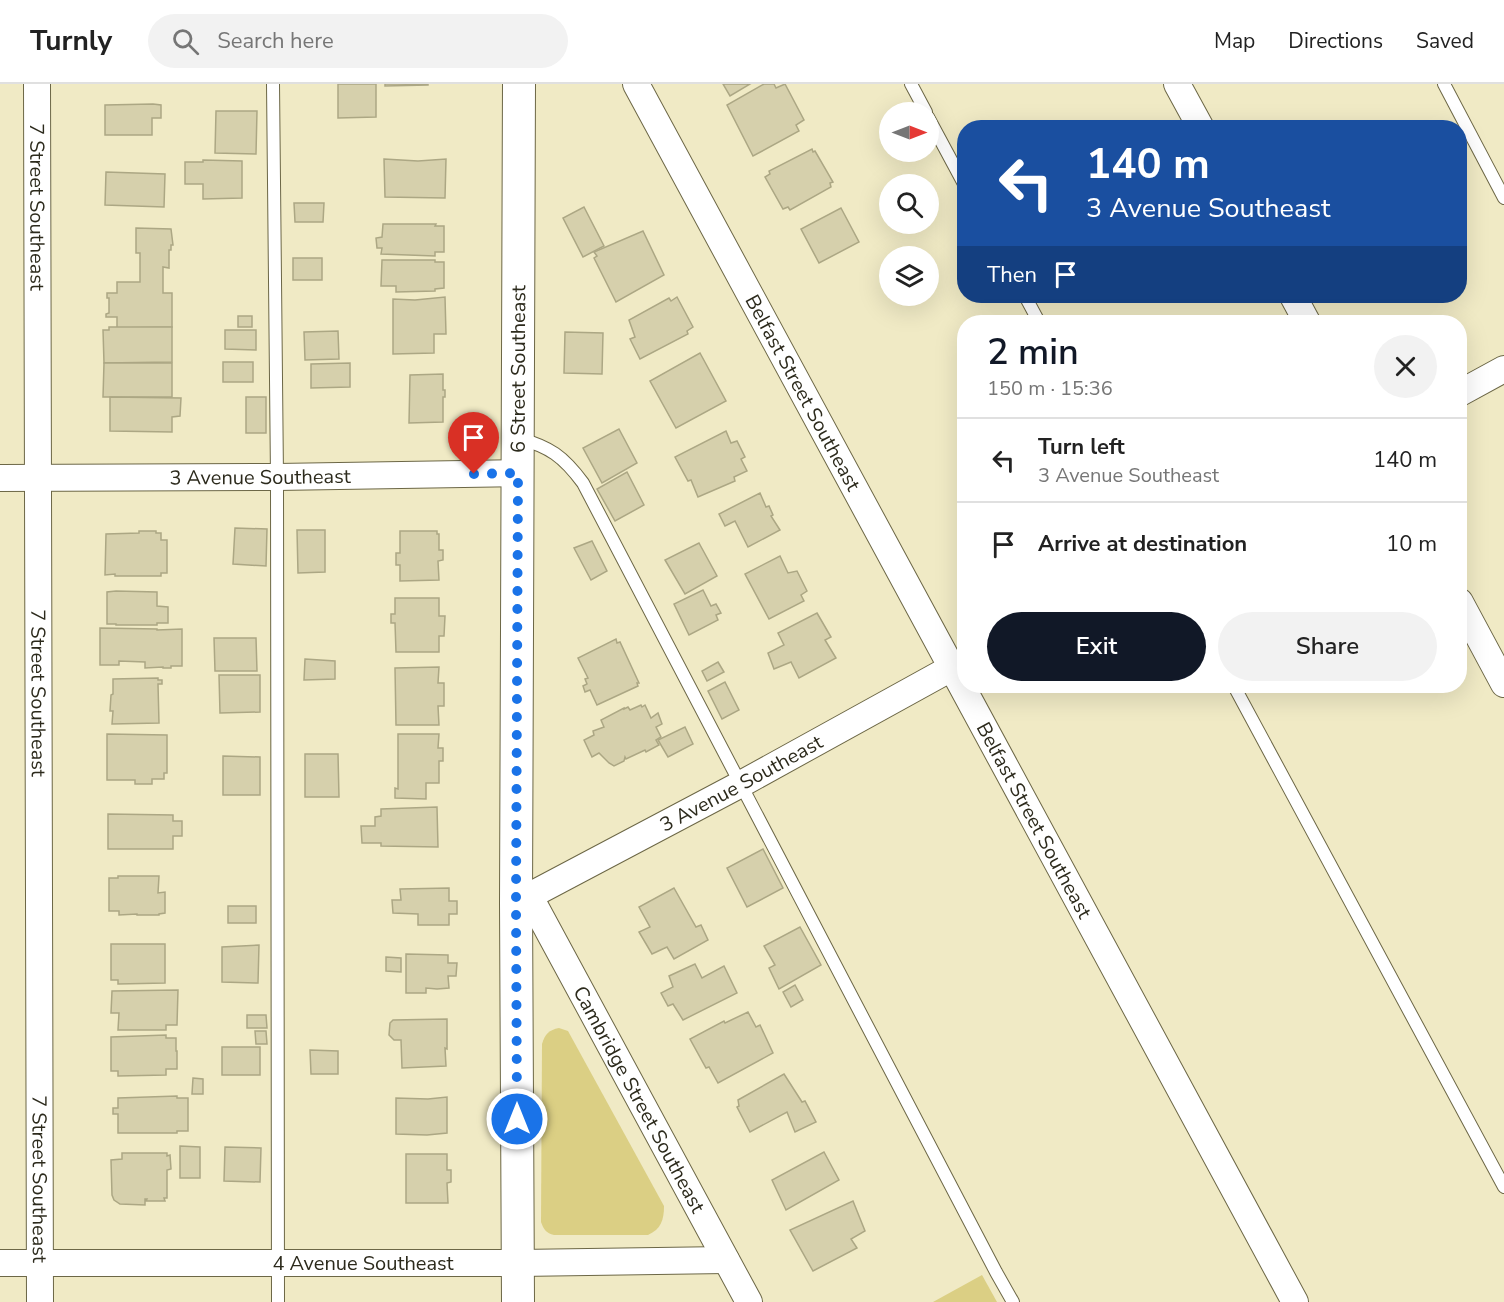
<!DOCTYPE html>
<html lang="en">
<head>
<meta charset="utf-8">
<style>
  body { margin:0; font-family:"Nunito Sans",sans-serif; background:#f2f2f2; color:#222; height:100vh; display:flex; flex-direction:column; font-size:22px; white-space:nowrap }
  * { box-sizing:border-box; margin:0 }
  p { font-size:20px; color:#767676 }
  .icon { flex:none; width:33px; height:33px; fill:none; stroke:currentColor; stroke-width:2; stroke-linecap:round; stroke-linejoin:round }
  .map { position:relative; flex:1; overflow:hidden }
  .drawer { position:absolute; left:957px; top:231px; width:510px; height:378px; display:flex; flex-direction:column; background:#fff; border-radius:24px; box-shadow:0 6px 24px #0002 }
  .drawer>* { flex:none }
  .banner { position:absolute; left:957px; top:36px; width:510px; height:183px; border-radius:24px; box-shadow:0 6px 24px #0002; background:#1a4fa0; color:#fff; overflow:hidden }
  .needle { width:39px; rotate:90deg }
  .fabs { position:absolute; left:879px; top:18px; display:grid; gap:12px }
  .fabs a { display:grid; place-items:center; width:60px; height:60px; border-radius:50%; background:#fff; box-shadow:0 6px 24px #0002; font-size:30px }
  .pin { position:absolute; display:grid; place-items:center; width:51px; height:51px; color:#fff; margin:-62px -26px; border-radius:50% 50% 50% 0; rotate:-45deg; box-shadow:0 0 6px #0007 }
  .pin .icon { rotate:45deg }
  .me { position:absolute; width:66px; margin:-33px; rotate:0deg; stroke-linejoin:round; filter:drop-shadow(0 0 4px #0008) }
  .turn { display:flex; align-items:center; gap:21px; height:126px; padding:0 30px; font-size:27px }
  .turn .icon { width:78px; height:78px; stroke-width:2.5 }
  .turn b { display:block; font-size:42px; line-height:51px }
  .then { display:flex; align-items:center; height:57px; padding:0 30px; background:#0003; gap:12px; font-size:22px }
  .round { display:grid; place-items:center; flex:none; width:63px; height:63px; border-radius:32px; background:#f2f2f2 }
  .head { display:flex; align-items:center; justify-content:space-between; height:102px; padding:0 30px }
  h1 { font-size:36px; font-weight:600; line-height:45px; color:#111827 }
  .button { display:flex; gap:12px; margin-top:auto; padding:12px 30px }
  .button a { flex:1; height:69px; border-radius:36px; background:#111827; color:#fff; font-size:24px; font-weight:600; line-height:69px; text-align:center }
  .button a+a { background:#f2f2f2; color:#222 }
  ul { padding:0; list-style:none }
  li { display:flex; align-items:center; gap:18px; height:84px; padding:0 30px; border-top:2px solid #e0e0e0 }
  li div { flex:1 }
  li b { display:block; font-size:22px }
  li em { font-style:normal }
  header { display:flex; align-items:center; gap:36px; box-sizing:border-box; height:84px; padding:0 30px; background:#fff; border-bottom:2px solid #e0e0e0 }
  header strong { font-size:28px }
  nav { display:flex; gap:33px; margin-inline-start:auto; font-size:21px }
  .search { width:420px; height:54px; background:#f2f2f2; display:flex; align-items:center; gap:15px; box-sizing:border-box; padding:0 21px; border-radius:33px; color:#767676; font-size:22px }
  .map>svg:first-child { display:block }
  .green { fill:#dbcf84 }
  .building { fill:#d6d0ac; stroke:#aca784; stroke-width:1.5 }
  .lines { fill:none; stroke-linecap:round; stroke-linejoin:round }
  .service-casing { stroke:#6c6746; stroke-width:14 }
  .minor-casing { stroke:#6c6746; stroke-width:28 }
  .tertiary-casing { stroke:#6c6746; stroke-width:34 }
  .service { stroke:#fff; stroke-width:12 }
  .minor { stroke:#fff; stroke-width:26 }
  .tertiary { stroke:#fff; stroke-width:32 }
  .route { stroke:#1a73e8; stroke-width:10; stroke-dasharray:0 18 }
  .labels { text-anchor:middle; stroke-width:4.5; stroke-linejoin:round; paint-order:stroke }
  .street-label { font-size:20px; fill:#2c2a1c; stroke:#fdf7d2 }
</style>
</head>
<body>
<header>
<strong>Turnly</strong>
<div class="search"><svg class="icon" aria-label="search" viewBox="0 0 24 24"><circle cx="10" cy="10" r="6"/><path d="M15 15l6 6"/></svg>Search here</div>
<nav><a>Map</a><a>Directions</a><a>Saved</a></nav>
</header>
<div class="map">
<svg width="1504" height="1218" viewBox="0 0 1504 1218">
  <rect width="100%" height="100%" fill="#f0eac5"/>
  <g class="green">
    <path d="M559 944 568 947 664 1122C664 1136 661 1145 648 1151H554C546 1149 544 1146 541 1138L542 960C545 950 549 946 559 944Z"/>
    <polygon points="982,1191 997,1218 933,1218"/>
  </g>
  <g class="building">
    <polygon points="338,0 376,0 376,33 338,34"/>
    <polygon points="385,0 428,0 428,1 385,2"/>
    <polygon points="723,0 750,0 730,12"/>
    <polygon points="764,0 774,0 776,4 785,0 804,36 796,41 799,47 753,72 727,21"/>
    <polygon points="153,20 161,21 161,34 152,34 152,51 105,51 105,21"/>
    <polygon points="216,27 257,27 256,70 215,69"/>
    <polygon points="812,65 813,68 815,67 833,98 830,99 831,103 790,126 788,123 783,125 765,93 770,90 769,87"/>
    <polygon points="384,75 418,77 446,75 445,114 385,113"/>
    <polygon points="203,76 242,77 242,114 203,115 203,100 185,100 185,78 203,78"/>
    <polygon points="106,88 165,90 164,123 105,121"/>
    <polygon points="294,119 324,119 323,138 295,138"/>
    <polygon points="584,123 604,162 583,173 563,134"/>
    <polygon points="841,124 859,158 819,179 801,145"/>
    <polygon points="383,140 436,140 435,142 444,142 444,168 435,168 435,172 381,170 382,164 377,164 376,154 382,153"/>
    <polygon points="136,144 171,145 173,161 171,161 171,166 169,166 169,184 163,183 163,209 172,209 172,243 117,244 117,233 106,233 106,230 109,229 109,214 107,214 107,209 117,209 117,198 140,198 140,169 136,169"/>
    <polygon points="643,147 664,191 616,218 594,174 597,172 594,168"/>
    <rect x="293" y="174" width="29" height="22"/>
    <polygon points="382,176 435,176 435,178 444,178 444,204 435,205 435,207 396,208 396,202 381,202"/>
    <polygon points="445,213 446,250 434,250 434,269 393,270 393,215 415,216"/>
    <polygon points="677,213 693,243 687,247 688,250 640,275 630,255 635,253 629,236 669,214 671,217"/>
    <rect x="238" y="232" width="14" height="11"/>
    <polygon points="109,243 172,243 172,278 104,279 103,246 109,246"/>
    <polygon points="225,246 256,246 256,266 225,265"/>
    <polygon points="338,247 339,275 305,276 304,248"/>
    <polygon points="565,248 603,249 602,290 564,289"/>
    <polygon points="700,269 726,317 676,344 650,297"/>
    <rect x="223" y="278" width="30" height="20"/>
    <polygon points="104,279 172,279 172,313 103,313"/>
    <polygon points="350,279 350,303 311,304 311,280"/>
    <polygon points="443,290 443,306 445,306 445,313 443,313 443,338 409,339 410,291"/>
    <polygon points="110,313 181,314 180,332 172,333 172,348 110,347"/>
    <rect x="246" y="313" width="20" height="36"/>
    <polygon points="619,345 637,379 602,399 583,364"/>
    <polygon points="726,347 731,359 737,357 745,373 741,375 747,387 734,393 735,397 698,413 691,396 688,397 675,373"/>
    <polygon points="627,388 644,421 615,437 597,405"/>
    <polygon points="760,409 766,423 769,422 773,431 771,432 780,446 748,463 735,437 725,442 719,430"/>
    <polygon points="235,444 267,445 266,482 233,480"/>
    <polygon points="297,446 325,446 325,488 298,489"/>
    <polygon points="139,447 156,447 156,449 161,449 161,456 167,456 167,489 161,489 161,492 115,492 115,490 105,491 106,450 139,449"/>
    <polygon points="400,447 437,447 437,450 439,450 439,466 443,466 443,476 438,477 439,496 400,497 400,481 396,481 396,469 400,469"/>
    <polygon points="592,457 607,487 591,496 574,464"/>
    <polygon points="699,459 717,492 685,510 665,476"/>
    <polygon points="780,472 788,489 797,487 807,507 801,511 804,517 769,535 745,490"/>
    <polygon points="703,506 711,522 716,520 721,529 716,531 718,536 689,551 674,520"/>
    <polygon points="116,507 157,508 157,522 168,523 168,539 157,539 157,541 116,541 116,540 107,540 107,508"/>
    <polygon points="395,514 439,514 439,532 445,532 444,552 439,552 439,568 396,568 395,539 391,539 391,530 395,530"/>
    <polygon points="817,529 831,553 825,556 836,574 799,594 791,578 774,585 768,569 784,561 778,549"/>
    <polygon points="100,544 157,545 157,546 182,545 182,582 171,582 171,584 163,584 163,583 145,584 145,578 119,577 119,581 100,581"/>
    <polygon points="214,554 256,554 257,587 215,587"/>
    <polygon points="616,555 617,559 620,558 639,599 637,599 638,602 597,621 590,606 585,608 583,602 587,600 585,595 588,594 578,574"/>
    <polygon points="305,575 335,577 335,595 304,596"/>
    <polygon points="718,578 724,588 707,597 702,587"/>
    <polygon points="439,583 438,599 444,599 444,622 438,622 439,641 396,641 395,584"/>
    <polygon points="219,591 260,591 260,628 220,629"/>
    <polygon points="158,594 158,596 162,596 162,600 158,600 159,639 112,640 113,627 110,627 111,611 113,610 113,595"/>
    <polygon points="725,598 739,626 722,635 708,607"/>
    <polygon points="641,621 642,623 645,621 651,634 658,629 662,640 656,643 661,653 656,656 659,661 646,668 645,666 626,675 625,673 624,677 614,682 609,679 599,669 592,673 584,656 594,651 593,647 604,643 601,636 624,624 624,625 628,623 630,626"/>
    <polygon points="685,643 693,660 668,673 658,656"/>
    <polygon points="107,650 167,651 167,689 164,689 164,695 152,695 152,700 135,700 135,696 107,696"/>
    <polygon points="398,650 439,650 438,664 443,664 443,677 439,677 439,699 426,699 426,715 395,714 395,704 398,705"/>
    <polygon points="305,670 338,670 339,713 305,713"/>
    <polygon points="223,672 260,673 260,711 223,711"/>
    <polygon points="437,723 438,763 381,762 381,759 362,759 361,742 375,742 375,733 381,732 381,725"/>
    <polygon points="108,730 173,731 173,737 182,737 182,752 173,752 173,765 108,765"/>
    <polygon points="763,765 783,804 747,823 727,784"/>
    <polygon points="118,792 159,792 158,809 165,808 165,829 159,830 159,831 137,831 137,830 119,831 119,827 109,827 109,794 118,794"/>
    <polygon points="449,804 449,817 457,817 457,830 449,830 449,841 418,841 418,830 393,829 392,816 401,816 400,805"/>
    <polygon points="674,804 696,843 701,841 708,856 674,875 667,863 652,870 639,848 650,843 639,823"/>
    <rect x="228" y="822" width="28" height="17"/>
    <polygon points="800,843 821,881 779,905 769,884 775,881 764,862"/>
    <polygon points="111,860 165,860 165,899 118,900 118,896 111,896"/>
    <polygon points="259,861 258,899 222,898 222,863"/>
    <polygon points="406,870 448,871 448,879 457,879 456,892 448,892 449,904 437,905 426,904 426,909 406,909"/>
    <polygon points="386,873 401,874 401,888 386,887"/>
    <polygon points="695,880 702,894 724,882 737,909 683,936 673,920 668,922 661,909 673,903 669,892"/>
    <polygon points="795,901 803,916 791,923 783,908"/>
    <polygon points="178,906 177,941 166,941 166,946 118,946 119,929 111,929 112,907"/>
    <polygon points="748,928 756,943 760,941 773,969 718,999 709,983 706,984 690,955 724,937 725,939"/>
    <polygon points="247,931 266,931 267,944 247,944"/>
    <polygon points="447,935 447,965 445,964 446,982 402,984 401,956 394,956 389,951 390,939 393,936"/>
    <polygon points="255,947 266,947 267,960 256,960"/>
    <polygon points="166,951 166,954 176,954 176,967 177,967 177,985 166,985 166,991 118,992 118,987 111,987 111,953"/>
    <rect x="222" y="963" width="38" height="28"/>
    <polygon points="310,966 338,967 338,990 311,990"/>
    <polygon points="784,990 802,1018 805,1017 816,1038 795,1048 787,1028 750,1048 737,1023 739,1022 738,1016"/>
    <polygon points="193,994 203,995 203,1010 192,1010"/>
    <polygon points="177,1012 177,1014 188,1014 188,1047 177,1047 177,1049 118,1049 118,1030 113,1030 113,1024 118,1024 118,1014"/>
    <polygon points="447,1013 447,1049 427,1051 396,1050 396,1014 428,1015"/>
    <polygon points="180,1062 200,1063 200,1094 180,1094"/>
    <polygon points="225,1063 261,1064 260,1098 224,1097"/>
    <polygon points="824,1068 839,1096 786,1126 772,1096"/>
    <polygon points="122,1069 167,1069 167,1072 170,1071 171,1085 167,1086 167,1114 164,1114 165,1117 146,1117 147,1115 145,1115 145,1121 120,1120 114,1116 112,1111 111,1076 122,1075"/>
    <polygon points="406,1070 447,1070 447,1086 451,1086 451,1098 447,1099 448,1119 406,1119"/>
    <polygon points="853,1117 865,1147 851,1155 857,1164 813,1187 790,1146"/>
  </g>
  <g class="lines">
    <defs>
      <g id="service">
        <polyline points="273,0 277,393 278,1218"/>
        <polyline points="911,0 926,28"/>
        <polyline points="1444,0 1504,114"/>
        <polyline points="928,33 964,100"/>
        <polyline points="1025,212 1039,238"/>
        <path d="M518 354C550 363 563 372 583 399L996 1188 1013 1218"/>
        <polyline points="1234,602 1504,1103"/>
      </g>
      <g id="minor">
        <path id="s1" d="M37 0 40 1218"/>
        <path id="s2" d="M636 0 1295 1218"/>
        <polyline points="1177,0 1201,44"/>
        <polyline points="1293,212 1307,238"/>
        <polyline points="1460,309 1504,285"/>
        <path id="s3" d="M0 394 277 393 518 389"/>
        <polyline points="1460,518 1504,600"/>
        <path id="s4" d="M530 813 749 1218"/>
        <path id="s5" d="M516 819 741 700 964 577"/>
        <path id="s6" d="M0 1179H519L726 1176"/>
      </g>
      <g id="tertiary">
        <path id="s7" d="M518 1218 516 819 519 0"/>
      </g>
    </defs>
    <use href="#service" class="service-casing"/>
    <use href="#minor" class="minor-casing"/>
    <use href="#tertiary" class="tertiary-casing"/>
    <use href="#service" class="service"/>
    <use href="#minor" class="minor"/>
    <use href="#tertiary" class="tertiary"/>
  </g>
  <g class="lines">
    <polyline class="route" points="474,390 518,389 516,819 517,1035"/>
  </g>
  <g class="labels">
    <g class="street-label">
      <text dy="7" stroke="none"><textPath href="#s1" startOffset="123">7 Street Southeast</textPath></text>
      <text dy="7" stroke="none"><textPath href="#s7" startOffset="933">6 Street Southeast</textPath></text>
      <text dy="7" stroke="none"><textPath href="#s2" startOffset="351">Belfast Street Southeast</textPath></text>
      <text dy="7" stroke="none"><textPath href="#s3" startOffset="260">3 Avenue Southeast</textPath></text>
      <text dy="7" stroke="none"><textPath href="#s1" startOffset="609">7 Street Southeast</textPath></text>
      <text dy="7" stroke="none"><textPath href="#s5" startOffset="255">3 Avenue Southeast</textPath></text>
      <text dy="7" stroke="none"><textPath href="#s2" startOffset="837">Belfast Street Southeast</textPath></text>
      <text dy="7" stroke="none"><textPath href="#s4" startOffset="230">Cambridge Street Southeast</textPath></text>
      <text dy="7" stroke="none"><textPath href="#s1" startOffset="1095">7 Street Southeast</textPath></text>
      <text dy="7" stroke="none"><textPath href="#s6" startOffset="363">4 Avenue Southeast</textPath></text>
    </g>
  </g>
</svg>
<div class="fabs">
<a><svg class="needle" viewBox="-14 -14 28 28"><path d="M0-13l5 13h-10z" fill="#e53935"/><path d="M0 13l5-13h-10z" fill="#767676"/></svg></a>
<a><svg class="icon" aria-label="search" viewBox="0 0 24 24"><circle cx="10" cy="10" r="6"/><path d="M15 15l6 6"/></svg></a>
<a><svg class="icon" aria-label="layers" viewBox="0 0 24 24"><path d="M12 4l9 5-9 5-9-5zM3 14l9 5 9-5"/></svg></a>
</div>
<div class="pin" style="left:474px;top:390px;background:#d93025"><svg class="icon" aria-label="arrive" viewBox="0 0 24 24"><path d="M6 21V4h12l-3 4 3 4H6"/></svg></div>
<svg class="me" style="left:517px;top:1035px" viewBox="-20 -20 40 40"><circle r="17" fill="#1a73e8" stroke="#fff" stroke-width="3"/><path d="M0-11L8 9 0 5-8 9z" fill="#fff"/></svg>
<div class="banner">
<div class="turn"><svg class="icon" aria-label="left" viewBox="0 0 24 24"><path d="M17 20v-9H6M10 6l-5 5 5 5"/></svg><div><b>140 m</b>3 Avenue Southeast</div></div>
<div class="then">Then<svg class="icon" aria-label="arrive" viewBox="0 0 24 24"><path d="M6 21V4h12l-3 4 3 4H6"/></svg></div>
</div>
<section class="drawer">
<div class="head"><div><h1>2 min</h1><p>150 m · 15:36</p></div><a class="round"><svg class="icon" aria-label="close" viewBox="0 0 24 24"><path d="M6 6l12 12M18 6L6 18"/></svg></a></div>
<ul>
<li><svg class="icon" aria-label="left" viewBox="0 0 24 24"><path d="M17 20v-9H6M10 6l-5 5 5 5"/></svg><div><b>Turn left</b><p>3 Avenue Southeast</p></div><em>140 m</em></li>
<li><svg class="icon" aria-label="arrive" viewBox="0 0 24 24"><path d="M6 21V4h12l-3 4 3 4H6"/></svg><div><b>Arrive at destination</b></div><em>10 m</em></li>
</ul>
<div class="button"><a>Exit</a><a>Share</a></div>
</section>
</div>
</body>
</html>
